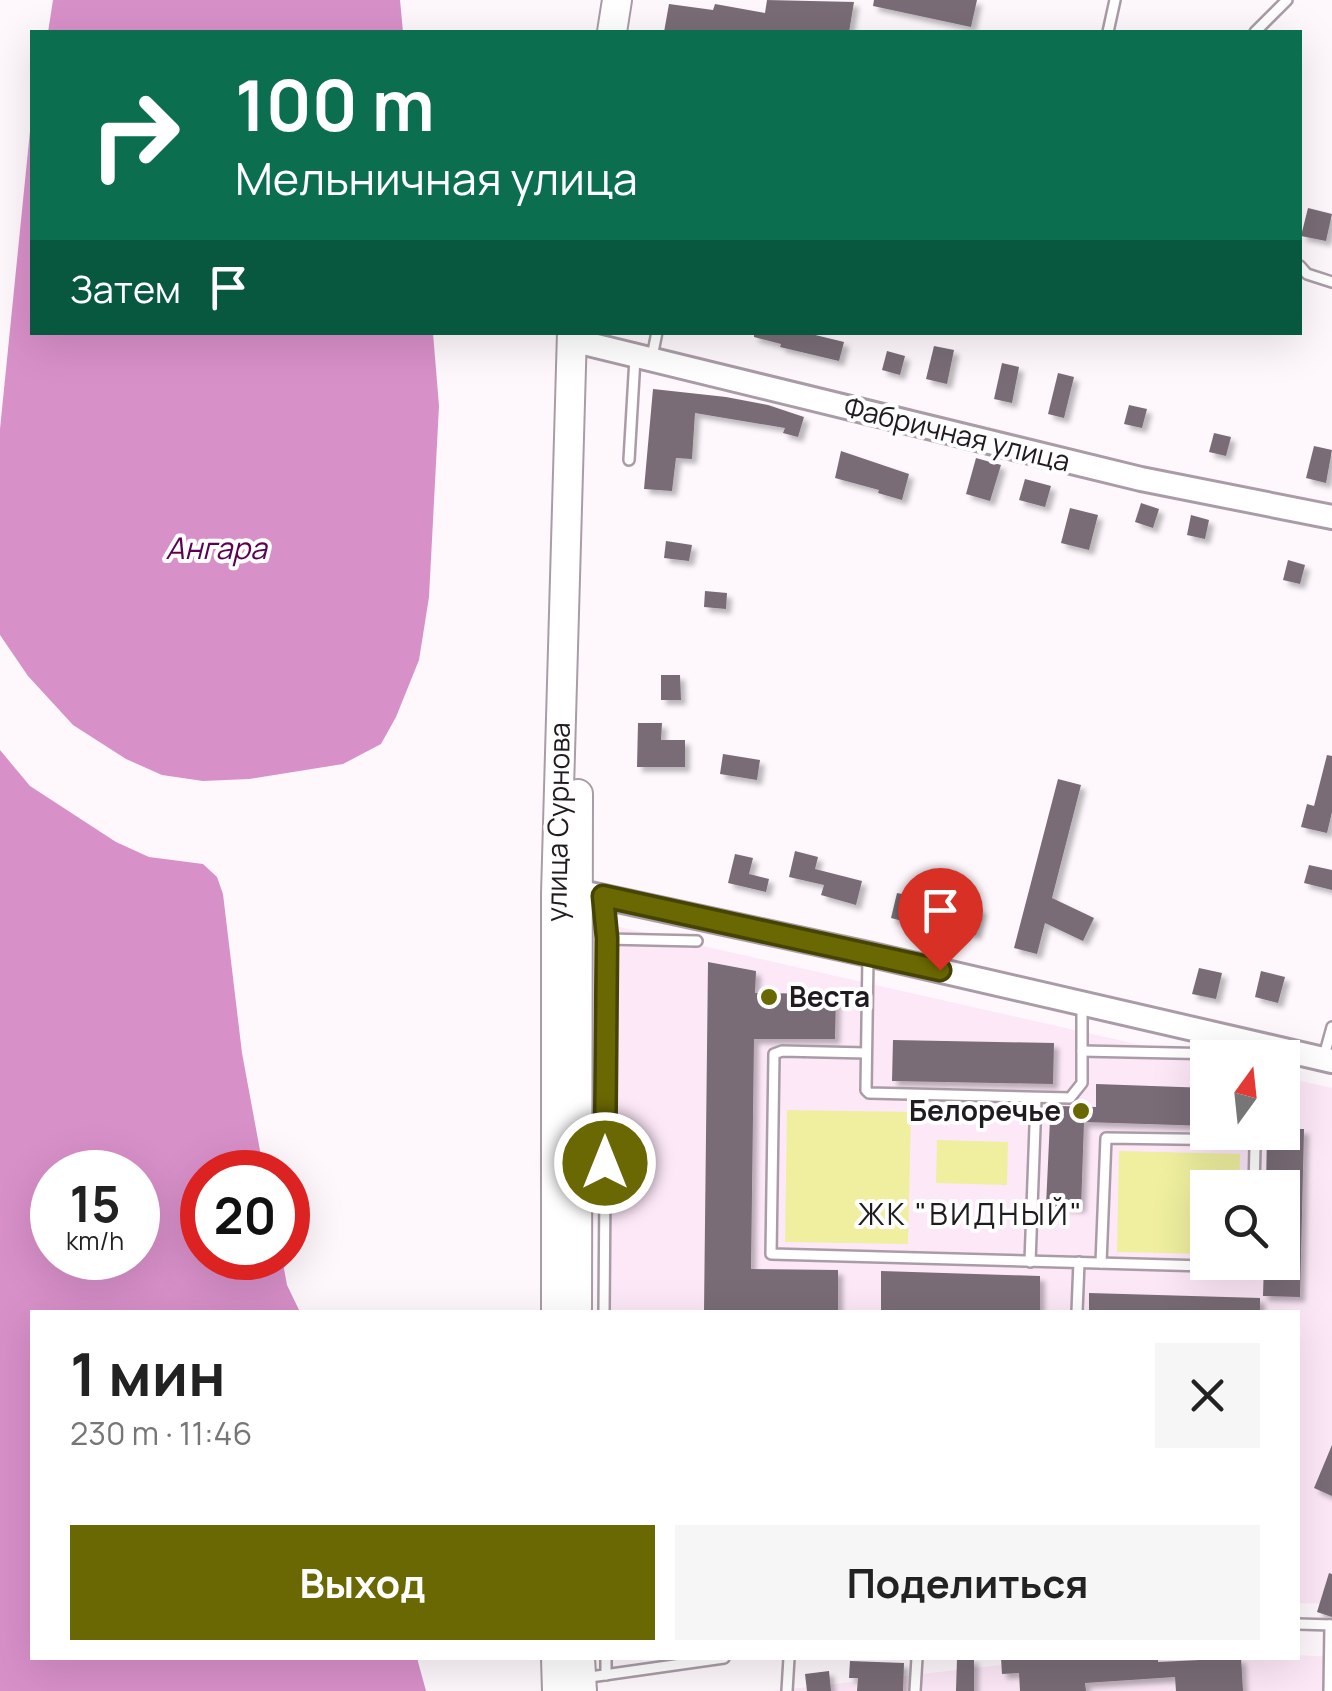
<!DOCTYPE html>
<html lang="ru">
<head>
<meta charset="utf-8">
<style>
  body { margin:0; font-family:Manrope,sans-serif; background:#f6f6f6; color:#222; height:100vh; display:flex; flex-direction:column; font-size:38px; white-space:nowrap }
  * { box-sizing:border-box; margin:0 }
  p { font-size:32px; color:#767676 }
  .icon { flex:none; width:55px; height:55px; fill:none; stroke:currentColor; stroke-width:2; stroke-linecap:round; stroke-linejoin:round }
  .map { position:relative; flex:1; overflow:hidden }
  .panel { position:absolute; left:30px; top:1310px; width:1270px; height:350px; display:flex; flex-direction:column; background:#fff; border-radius:0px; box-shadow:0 10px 40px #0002 }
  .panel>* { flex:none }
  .top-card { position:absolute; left:30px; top:30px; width:1272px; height:305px; border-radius:0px; box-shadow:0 10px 40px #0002; background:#0b6e4f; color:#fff; overflow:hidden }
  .needle { width:65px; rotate:15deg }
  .fabs { position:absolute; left:1190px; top:1040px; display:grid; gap:20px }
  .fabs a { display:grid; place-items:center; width:110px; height:110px; border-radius:0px; background:#fff; box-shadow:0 10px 40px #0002; font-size:50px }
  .speed { position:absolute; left:30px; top:1150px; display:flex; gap:20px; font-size:50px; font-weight:700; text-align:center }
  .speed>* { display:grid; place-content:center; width:130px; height:130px; border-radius:50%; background:#fff; box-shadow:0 10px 40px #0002; line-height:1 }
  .speed small { font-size:25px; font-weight:400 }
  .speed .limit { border:15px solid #d22; background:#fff; color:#111 }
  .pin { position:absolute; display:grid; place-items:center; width:85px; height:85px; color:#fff; margin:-102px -42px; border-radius:50% 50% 50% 0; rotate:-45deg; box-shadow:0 0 10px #0007 }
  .pin .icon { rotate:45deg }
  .me { position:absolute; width:110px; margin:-55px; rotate:0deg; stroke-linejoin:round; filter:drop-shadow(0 0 8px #0008) }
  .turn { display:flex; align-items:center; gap:35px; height:210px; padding:0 40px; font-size:45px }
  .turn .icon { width:130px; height:130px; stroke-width:2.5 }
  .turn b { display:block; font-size:70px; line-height:85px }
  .then { display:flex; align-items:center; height:95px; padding:0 40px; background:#0003; gap:20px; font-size:38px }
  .round { display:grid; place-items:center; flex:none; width:105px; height:105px; border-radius:0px; background:#f6f6f6 }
  .headline { display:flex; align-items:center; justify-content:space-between; height:170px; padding:0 40px }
  h1 { font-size:60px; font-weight:700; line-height:75px }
  .cta { display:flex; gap:20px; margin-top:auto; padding:20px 40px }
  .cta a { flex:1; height:115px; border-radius:0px; background:#6a6802; color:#fff; font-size:40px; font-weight:700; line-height:115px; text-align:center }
  .cta a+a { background:#f6f6f6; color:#222 }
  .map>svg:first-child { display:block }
  .built { fill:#fde8f8; fill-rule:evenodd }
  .green { fill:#efef9f }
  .water { fill:#d890c9; fill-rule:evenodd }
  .building { fill:#796c76; filter:url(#shadow) }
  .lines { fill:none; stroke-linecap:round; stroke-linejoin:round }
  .service-casing { stroke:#aa9ca6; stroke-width:14 }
  .tertiary-casing { stroke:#aa9ca6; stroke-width:28 }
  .primary-casing { stroke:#aa9ca6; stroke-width:32 }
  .service { stroke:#fff; stroke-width:9 }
  .tertiary { stroke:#fff; stroke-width:22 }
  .primary { stroke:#fff; stroke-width:28 }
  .route-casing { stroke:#454401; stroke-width:25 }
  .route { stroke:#6a6802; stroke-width:18 }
  .poi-dot { fill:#6a6802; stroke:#fff; stroke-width:4 }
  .labels { text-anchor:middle; stroke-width:8; stroke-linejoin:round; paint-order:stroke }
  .street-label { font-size:28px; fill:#201b1f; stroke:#fff }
  .poi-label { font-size:28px; font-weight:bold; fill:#201b1f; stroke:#fff; text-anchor:start }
  .water-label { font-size:30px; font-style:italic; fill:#5b0251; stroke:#fff }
  .neighbourhood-label { font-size:30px; letter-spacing:2.5px; fill:#201b1f; stroke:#fff }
</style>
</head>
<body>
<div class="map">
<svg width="1332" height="1691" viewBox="0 0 1332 1691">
  <defs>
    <filter id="shadow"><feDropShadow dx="5" dy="5" stdDeviation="2.5" flood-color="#0004"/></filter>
  </defs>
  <rect width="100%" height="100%" fill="#fef8fd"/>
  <g class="built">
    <path d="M602 923 1207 1060 1208 1132H1282L1283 1077 1332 1088V1604L1298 1603V1312H604ZM1208 1188H1282V1262H1208Z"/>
    <polygon points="1298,1655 1332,1657 1332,1691 773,1691 1063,1658 1298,1658"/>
  </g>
  <g class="green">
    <polygon points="787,1110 911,1112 908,1244 785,1242"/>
    <polygon points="937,1140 1008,1142 1007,1185 936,1183"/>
    <polygon points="1119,1151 1240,1154 1239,1187 1208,1188 1207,1254 1117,1252"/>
  </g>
  <g class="water">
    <polygon points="53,0 400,0 403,32 48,32"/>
    <polygon points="32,111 32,332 433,333 439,406 429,597 419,660 396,717 381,744 343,764 249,779 203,781 162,775 126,759 73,725 28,676 0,635 0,429"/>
    <path d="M0 750 30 786 116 842 149 857 203 864 217 877 223 894 242 1053 264 1172H202V1258H282L287 1285 300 1312H32V1658H417L426 1691H0ZM52 1172H138V1258H52Z"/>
  </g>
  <g class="building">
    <polygon points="767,0 854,2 849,32 664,32 669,4 713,10 715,4 765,13"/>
    <polygon points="874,0 977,0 971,27 873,6"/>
    <polygon points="1308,208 1332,214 1326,241 1301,236"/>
    <polygon points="754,332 803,332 844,342 839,361 780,347 781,344 754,337"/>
    <polygon points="934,346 954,350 947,384 926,379"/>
    <polygon points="887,351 905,356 900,375 882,370"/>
    <polygon points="1002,363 1019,367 1012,403 994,399"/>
    <polygon points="1058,373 1074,377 1064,418 1048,414"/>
    <polygon points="653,389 726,397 768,405 804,417 798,437 783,433 785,428 695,413 692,459 676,458 672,491 644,489"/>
    <polygon points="1129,405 1147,409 1142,428 1124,424"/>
    <polygon points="1214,433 1231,437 1226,456 1209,452"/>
    <polygon points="1314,446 1332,450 1326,483 1306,478"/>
    <polygon points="841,451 909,474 902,500 878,493 879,490 835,478"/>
    <polygon points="976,458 1001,465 990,501 966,494"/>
    <polygon points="1025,479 1051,486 1045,507 1019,500"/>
    <polygon points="1141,503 1159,509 1153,528 1135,522"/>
    <polygon points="1070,508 1098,515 1089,550 1061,543"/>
    <polygon points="1191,515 1209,520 1205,539 1187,535"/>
    <polygon points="666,541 692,545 689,561 664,558"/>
    <polygon points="1288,560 1305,565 1300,584 1283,580"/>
    <polygon points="705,591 727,593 726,609 704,607"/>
    <polygon points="661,675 680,675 681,700 661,700"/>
    <polygon points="638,723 662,723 661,740 685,740 685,767 637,767"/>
    <polygon points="723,754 760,760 757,780 720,774"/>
    <polygon points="1327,755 1332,756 1332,812 1327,833 1301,827 1307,804 1314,806"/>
    <polygon points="1058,779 1081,785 1052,898 1094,918 1083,941 1045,923 1037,954 1014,948"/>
    <polygon points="795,851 818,857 815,869 862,881 856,905 821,895 824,885 789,877"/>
    <polygon points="735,854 753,858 749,874 769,879 766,892 728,883"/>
    <polygon points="1309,865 1332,870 1332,890 1304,883"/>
    <polygon points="897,893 935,901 936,895 982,909 976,935 916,916 914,924 891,918"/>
    <polygon points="708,962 756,971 755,993 836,994 835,1039 754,1039 751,1269 838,1270 838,1312 704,1312"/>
    <polygon points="1199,968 1222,973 1216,999 1192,994"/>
    <polygon points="1261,971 1285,977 1278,1003 1255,997"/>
    <polygon points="893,1040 1054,1043 1053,1084 892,1081"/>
    <polygon points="1096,1084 1208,1088 1208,1126 1084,1122 1081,1208 1046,1206 1050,1120 1058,1120 1058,1106 1096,1107"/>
    <polygon points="1282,1129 1304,1129 1300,1297 1263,1296 1264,1262 1282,1262 1282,1188 1266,1188 1267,1132 1282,1132"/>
    <polygon points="881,1271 1040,1276 1040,1312 881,1312"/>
    <polygon points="1089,1293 1260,1298 1260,1312 1089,1312"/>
    <polygon points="1332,1445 1332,1496 1314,1488"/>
    <polygon points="1329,1573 1332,1574 1332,1617 1317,1612"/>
    <polygon points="957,1658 974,1658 974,1691 956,1691"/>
    <polygon points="1001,1658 1158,1658 1158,1662 1241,1658 1243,1691 1176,1691 1175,1677 1085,1683 1086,1691 1020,1691 1019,1673 1002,1674"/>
    <polygon points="850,1661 904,1663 903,1691 857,1691 858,1678 849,1678"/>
    <polygon points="829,1671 831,1691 807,1691 805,1674"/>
  </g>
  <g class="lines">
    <defs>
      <g id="service">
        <polyline points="1108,32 1115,0"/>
        <polyline points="1255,32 1287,0"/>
        <polyline points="1300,266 1307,274 1332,282"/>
        <polyline points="652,357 657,332"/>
        <polyline points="629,460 635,358"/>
        <polyline points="603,899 607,939 697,941"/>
        <polyline points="868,957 866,1090 869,1093 1070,1098 1082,1083 1082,1007"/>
        <polyline points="1082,1051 1266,1055"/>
        <polyline points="866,1053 782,1051 774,1054 771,1254 1242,1267 1252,1262"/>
        <polyline points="1324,1056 1332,1027"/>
        <polyline points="1030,1262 1036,1099"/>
        <polyline points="1101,1263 1106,1138 1246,1140 1255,1147 1254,1188"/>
        <polyline points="604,1312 607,939"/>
        <polyline points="1077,1312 1079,1262"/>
        <polyline points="1298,1624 1332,1625"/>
        <polyline points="606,1658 606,1675"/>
        <polyline points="583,1678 724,1658"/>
        <polyline points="787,1691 789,1658"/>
        <polyline points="915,1691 917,1658"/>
        <polyline points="1329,1691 1330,1625"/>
      </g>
      <g id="tertiary">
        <polyline points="584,343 1141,479 1332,517"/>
        <polyline points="576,891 868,954 1332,1061"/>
      </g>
      <g id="primary">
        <polyline points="612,32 617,0"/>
        <polyline points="556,1312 556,894 572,332"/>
        <polyline points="577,1312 578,794"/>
        <polyline points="556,1658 557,1691"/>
        <polyline points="580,1658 582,1691"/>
      </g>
    </defs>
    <use href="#service" class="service-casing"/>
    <use href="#tertiary" class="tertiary-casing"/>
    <use href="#primary" class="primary-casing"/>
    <use href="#service" class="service"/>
    <use href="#tertiary" class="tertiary"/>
    <use href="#primary" class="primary"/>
  </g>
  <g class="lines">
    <defs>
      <polyline id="route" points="605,1163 607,938 603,896 940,970"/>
    </defs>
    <use href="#route" class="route-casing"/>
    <use href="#route" class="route"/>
  </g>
  <g class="poi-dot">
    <circle cx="769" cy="997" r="10"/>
    <circle cx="1081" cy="1111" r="10"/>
  </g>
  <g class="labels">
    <g class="street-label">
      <text transform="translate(957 434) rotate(14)" y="10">Фабричная улица</text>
      <text transform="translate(558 822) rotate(-89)" y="10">улица Сурнова</text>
    </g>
    <g class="poi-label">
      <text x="789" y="1007">Веста</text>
      <text x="1061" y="1121" text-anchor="end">Белоречье</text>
    </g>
    <g class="water-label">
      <text x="216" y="559">Ангара</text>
    </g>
    <g class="neighbourhood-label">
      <text x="971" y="1225">ЖК "ВИДНЫЙ"</text>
    </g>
  </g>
</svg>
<div class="fabs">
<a><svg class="needle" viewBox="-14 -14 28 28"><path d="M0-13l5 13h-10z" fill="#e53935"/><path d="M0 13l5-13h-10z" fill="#767676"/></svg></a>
<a><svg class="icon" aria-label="search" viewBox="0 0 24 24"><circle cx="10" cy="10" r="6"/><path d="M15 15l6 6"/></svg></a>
</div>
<div class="speed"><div>15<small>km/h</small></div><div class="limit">20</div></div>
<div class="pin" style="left:940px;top:970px;background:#d93025"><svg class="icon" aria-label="arrive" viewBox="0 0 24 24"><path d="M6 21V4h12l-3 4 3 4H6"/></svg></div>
<svg class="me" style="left:605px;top:1163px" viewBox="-20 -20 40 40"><circle r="17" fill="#6a6802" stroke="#fff" stroke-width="3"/><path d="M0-11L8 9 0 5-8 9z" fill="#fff"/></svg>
<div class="top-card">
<div class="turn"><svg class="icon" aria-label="right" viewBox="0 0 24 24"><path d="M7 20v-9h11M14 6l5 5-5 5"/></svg><div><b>100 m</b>Мельничная улица</div></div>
<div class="then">Затем<svg class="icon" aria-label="arrive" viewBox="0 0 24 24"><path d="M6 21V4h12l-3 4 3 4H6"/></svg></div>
</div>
<section class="panel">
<div class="headline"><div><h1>1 мин</h1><p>230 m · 11:46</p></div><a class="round"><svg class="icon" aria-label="close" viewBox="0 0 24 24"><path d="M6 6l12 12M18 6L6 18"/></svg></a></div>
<div class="cta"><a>Выход</a><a>Поделиться</a></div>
</section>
</div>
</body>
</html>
